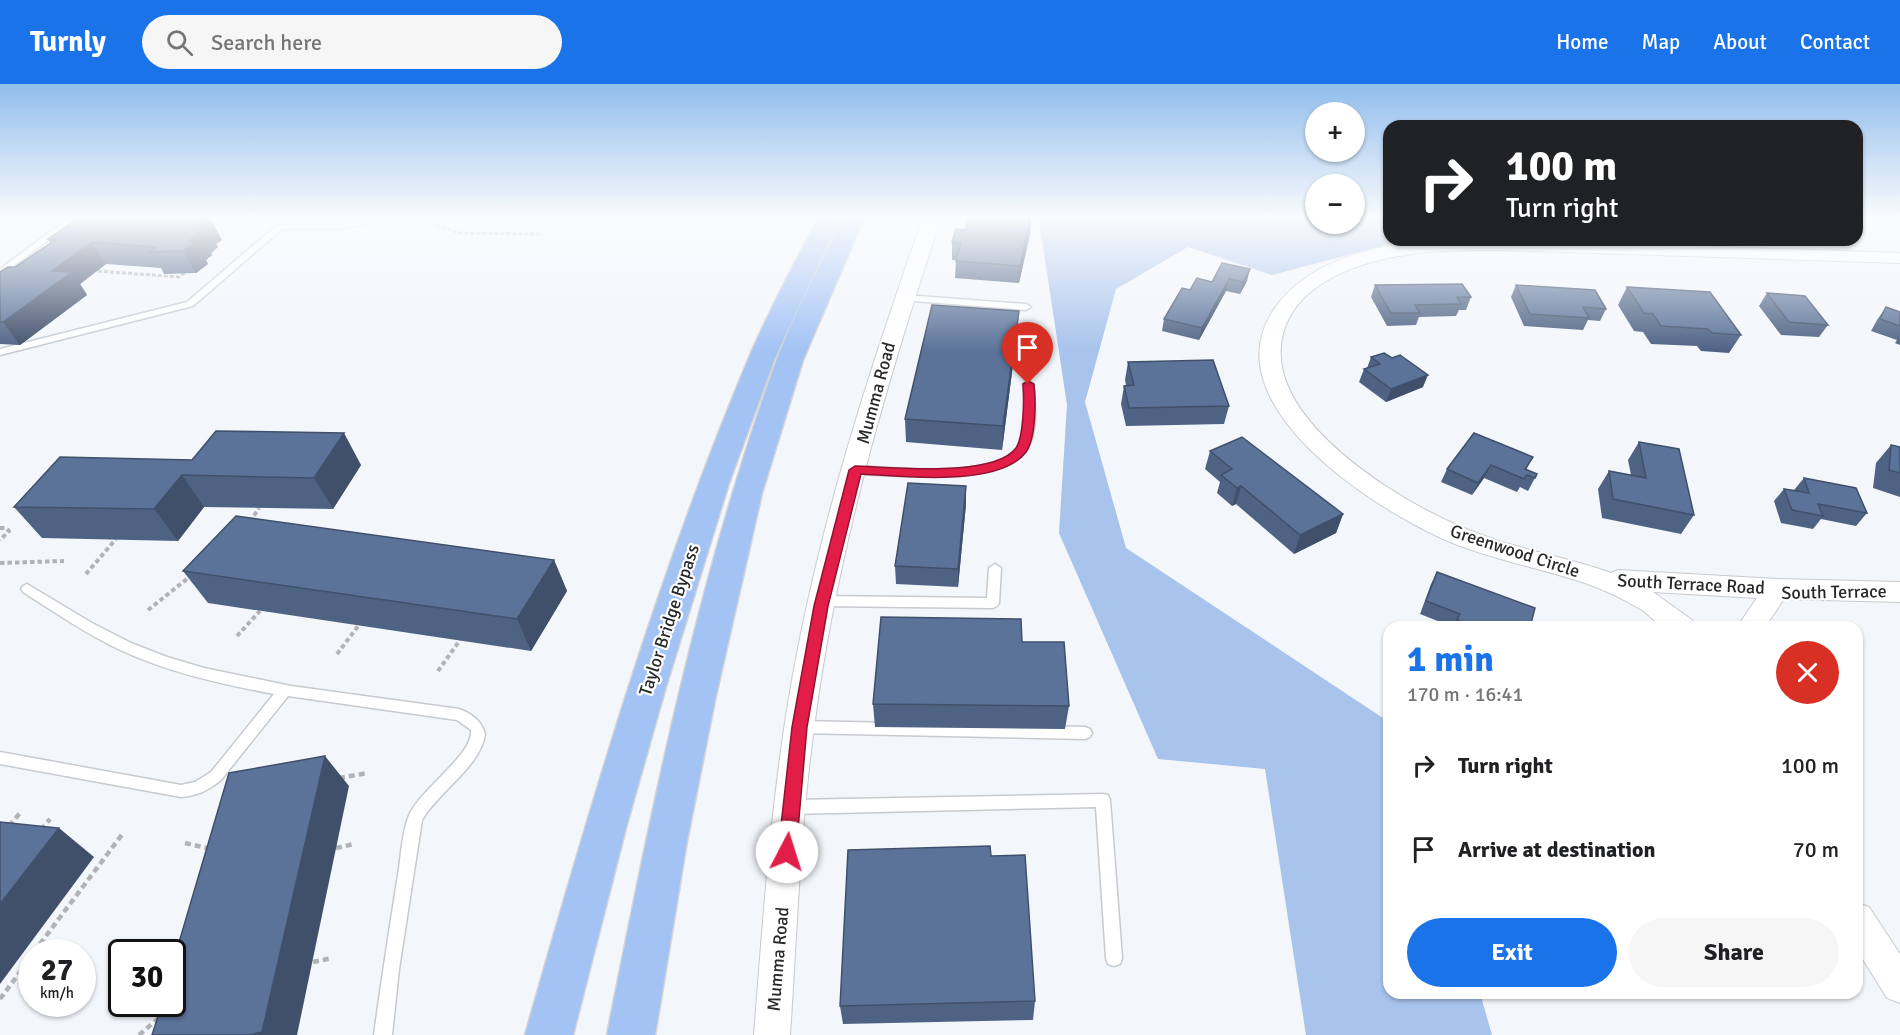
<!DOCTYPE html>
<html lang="en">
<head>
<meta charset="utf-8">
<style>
  body { margin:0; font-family:Signika,sans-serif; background:#f6f6f6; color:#202124; height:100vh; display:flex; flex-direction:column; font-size:22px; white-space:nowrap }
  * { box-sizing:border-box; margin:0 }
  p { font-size:20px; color:#757577 }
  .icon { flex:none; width:33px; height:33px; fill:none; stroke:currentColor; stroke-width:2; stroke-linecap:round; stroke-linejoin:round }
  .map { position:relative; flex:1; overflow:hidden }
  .sheet { position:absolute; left:1383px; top:537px; width:480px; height:378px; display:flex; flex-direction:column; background:#fff; border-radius:18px; box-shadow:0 2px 4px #0004 }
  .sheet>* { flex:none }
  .top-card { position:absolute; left:1383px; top:36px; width:480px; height:126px; border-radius:18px; box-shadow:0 2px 4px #0004; background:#202124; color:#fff; overflow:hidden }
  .tools { position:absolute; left:1305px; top:18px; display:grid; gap:12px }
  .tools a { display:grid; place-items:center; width:60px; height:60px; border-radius:50%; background:#fff; box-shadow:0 2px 4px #0004; font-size:30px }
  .speed { position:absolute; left:18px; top:855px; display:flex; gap:12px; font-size:30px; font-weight:700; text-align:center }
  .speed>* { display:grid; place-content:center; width:78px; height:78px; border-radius:50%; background:#fff; box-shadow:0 2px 4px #0004; line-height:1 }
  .speed small { font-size:15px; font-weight:400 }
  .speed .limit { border:3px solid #111; border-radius:9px; background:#fff; color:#111 }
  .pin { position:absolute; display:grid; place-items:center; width:51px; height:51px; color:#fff; margin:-62px -26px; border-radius:50% 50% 50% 0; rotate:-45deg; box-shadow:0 0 6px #0007 }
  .pin .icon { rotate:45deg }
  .me { position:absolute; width:66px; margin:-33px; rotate:5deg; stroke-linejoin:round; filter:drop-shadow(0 0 4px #0008) }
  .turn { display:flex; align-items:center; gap:21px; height:126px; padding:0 24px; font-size:27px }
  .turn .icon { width:78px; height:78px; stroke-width:2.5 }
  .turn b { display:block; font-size:42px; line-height:51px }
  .round { display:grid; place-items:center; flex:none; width:63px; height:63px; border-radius:32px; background:#f6f6f6 }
  .summary { display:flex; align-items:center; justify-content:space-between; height:102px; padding:0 24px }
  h1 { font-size:36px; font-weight:700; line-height:45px; color:#1a73e8 }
  .primary-button { display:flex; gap:12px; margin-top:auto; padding:12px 24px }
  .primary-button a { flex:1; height:69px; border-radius:36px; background:#1a73e8; color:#fff; font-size:24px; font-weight:700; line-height:69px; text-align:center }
  .primary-button a+a { background:#f6f6f6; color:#202124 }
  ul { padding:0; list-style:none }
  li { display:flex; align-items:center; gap:18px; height:84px; padding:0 24px }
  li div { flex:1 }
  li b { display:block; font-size:22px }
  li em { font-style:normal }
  header { display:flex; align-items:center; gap:36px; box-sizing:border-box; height:84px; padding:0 30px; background:#1a73e8; color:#fff }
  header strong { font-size:28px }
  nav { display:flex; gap:33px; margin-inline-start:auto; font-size:21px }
  .search { width:420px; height:54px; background:#f6f6f6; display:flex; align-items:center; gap:15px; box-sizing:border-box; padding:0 21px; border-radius:33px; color:#757577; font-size:22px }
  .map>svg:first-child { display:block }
  .forest { fill:#a8c3ec }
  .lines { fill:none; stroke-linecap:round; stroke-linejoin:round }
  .lane-casing { stroke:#c7cacf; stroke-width:3 }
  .street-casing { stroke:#c7cacf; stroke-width:2 }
  .primary-casing { stroke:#d4d4d4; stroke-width:3 }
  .path-far2 { stroke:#b1b3b7; stroke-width:3; stroke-dasharray:4 2; stroke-linecap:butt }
  .path-far1 { stroke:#b1b3b7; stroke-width:4; stroke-dasharray:4.5 3; stroke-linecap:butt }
  .path { stroke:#b1b3b7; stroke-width:4.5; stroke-dasharray:6 4; stroke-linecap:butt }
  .lane { fill:#fff; fill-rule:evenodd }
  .street { fill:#fff; fill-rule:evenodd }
  .primary { fill:#a3c3f5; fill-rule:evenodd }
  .wall { fill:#4e6384 }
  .shaded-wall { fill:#40506b }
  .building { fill:#5b7399; stroke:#40506b; stroke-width:1.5 }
  .route { fill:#e11d48; stroke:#92132f; stroke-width:1.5 }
  .labels { text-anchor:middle; stroke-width:4.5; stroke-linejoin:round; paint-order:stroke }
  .street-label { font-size:18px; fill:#27282a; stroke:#fff }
</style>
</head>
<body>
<header>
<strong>Turnly</strong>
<div class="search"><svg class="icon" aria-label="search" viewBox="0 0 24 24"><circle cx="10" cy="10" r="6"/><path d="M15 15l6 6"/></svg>Search here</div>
<nav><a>Home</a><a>Map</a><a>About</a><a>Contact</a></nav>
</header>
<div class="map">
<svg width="1900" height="951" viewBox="0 0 1900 951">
  <rect width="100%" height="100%" fill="#f3f6fb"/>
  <polygon class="forest" points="1026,134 1315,134 1316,140 1354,140 1355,134 1386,134 1389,137 1389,156 1397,158 1272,191 1188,163 1116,205 1085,318 1126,464 1389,638 1389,909 1480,909 1492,951 1306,951 1265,685 1158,675 1059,449 1067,321 1039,136"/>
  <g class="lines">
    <defs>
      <g id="lane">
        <polygon points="69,134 78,134 0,192 0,185"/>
        <polygon points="375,134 393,134 341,145 282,145 193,222 0,271 0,265 187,218 277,141 341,141"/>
        <polygon points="945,134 971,134 988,138 984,140 949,136"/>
        <polygon points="904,211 1026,220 1031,223 1026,226 901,216 899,214"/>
        <path d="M1028 297 1033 300C1035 322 1039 349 1025 368 1001 402 893 391 855 390L850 386 855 382C890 384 995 395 1017 364 1029 347 1025 319 1023 300Z"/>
        <polygon points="995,480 1001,484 999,519 997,522 993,524 822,522 818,520 816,517 818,514 822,512 987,514 989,484"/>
        <path d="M27 500 92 539 131 559 167 573 204 584 291 602 459 625C472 630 481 636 485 650 481 682 438 708 422 736L399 885 392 951H374C381 899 389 848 397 797 401 777 401 753 408 734 418 706 474 671 471 646L457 636 288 612 221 696C209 706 197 712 181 713L0 680V668L181 701 195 698 211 688 274 610C221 600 167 588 118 565 85 549 54 528 23 508L21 505 23 502Z"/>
        <polygon points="799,637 1085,643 1090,645 1092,649 1090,653 1085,655 799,649 794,647 792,643 794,639"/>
        <polygon points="1103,710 1108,711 1110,716 1122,874 1120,880 1114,882 1108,880 1106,874 1096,723 791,730 786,728 784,723 786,718 791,716"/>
      </g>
      <g id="street">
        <path d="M923 134H941C886 300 836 470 814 644 800 745 797 849 790 951H754C762 849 769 746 784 645 810 470 864 300 923 134Z"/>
        <path d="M1450 156H1517L1900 169V179L1504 166C1454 166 1403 166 1356 183 1329 193 1302 209 1289 234 1254 304 1337 370 1387 403 1422 426 1461 445 1502 458 1538 469 1575 476 1611 489L1618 486 1777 495 1900 498V518L1784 515 1765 543H1737L1757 514 1653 508 1692 536 1696 543C1687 543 1672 546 1664 543 1657 540 1649 531 1642 526 1624 515 1605 506 1585 499 1540 484 1494 476 1450 458 1377 427 1204 318 1277 221 1316 170 1390 158 1450 156Z"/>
        <polygon points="1857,819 1869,823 1900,870 1900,919 1887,914 1857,866"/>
      </g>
      <g id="primary">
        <path d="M818 134H840L775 274 729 399 665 606 627 740 573 951H525C590 723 656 495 748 276 768 228 794 181 818 134Z"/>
        <path d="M842 134H864L803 276 762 409 715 616 687 757 655 951H607C652 724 697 496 776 278 794 229 820 182 842 134Z"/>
      </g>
    </defs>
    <use href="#lane" class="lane-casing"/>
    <use href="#street" class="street-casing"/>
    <use href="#primary" class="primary-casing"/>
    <g class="path-far2">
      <polyline points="419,134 459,149 543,150"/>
      <polyline points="98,187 179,193 186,188"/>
    </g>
    <g class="path-far1">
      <polyline points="250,438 259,424"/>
      <polyline points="0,444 6,444 9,447 0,456"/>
      <polyline points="0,479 64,477"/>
      <polyline points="86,490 116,455"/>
      <polyline points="148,526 192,491"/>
      <polyline points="237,552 260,527"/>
      <polyline points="337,570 359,541"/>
      <polyline points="438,587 460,556"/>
    </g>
    <g class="path">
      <polyline points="339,694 368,689"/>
      <polyline points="9,742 20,729"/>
      <polyline points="41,746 50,735"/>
      <polyline points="185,759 211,765"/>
      <polyline points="336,764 354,760"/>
      <polyline points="34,868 124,748"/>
      <polyline points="313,878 332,874"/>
      <polyline points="0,915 32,872"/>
      <polyline points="139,951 160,933"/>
    </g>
    <use href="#lane" class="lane"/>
    <use href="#street" class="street"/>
    <use href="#primary" class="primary"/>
  </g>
  <g class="wall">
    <polygon points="1031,134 1030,150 1019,199 955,194 956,176 952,176 952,158 965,146"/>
    <polygon points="1857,134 1879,134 1878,136 1857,135"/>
    <polygon points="48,155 222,156 216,160 218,163 211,169 212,171 206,176 208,180 196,189 164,190 161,184 106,180 80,200 87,211 20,261 0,260 0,188 15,183 50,159"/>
    <polygon points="1222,179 1247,197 1240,210 1226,207 1199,256 1162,247 1164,235 1190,206 1212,198"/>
    <polygon points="1375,201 1471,213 1466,226 1459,226 1456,232 1419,233 1416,241 1387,242 1371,213"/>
    <polygon points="1516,201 1606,225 1600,237 1588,236 1583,246 1524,242 1511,213"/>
    <polygon points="1627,203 1741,251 1729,269 1701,267 1697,262 1651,260 1643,248 1634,247 1618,221"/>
    <polygon points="1767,209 1828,241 1819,253 1781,251 1759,222"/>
    <polygon points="1886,223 1900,228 1900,261 1895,259 1897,256 1871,247 1877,236"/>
    <polygon points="1017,249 1002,366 906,358 905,335"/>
    <polygon points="1371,273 1423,303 1386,318 1359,298 1364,285 1367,284"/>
    <polygon points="1128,278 1229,322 1224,340 1126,342 1121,320 1124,302 1126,301 1125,296"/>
    <polygon points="1639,358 1694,431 1681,450 1602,434 1598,405 1609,387 1631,391 1628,376"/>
    <polygon points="1891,361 1900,363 1900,413 1873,404 1876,379"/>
    <polygon points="1210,367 1343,430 1336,449 1294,470 1236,420 1232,422 1217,409 1220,398 1205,385"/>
    <polygon points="60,373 361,381 333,425 204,423 178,457 42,454 14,423"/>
    <polygon points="1533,373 1526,386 1537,390 1528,407 1520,403 1517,408 1484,394 1472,411 1441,398 1447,385"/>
    <polygon points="1804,394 1867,429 1856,442 1821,435 1813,445 1781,439 1774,417 1784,405 1794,406"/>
    <polygon points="966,420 958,503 896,500 895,482"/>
    <polygon points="554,476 567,507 531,567 208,519 183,487"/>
    <polygon points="1437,488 1530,543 1453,543 1420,530 1431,500"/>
    <polygon points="1022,558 1069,622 1065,645 875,643 873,620"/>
    <polygon points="991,772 1035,917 1033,936 843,940 840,922"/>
  </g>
  <g class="shaded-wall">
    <polygon points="210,134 222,156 216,160 218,163 211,169 212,171 206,176 208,180 196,189 183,167 201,141"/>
    <polygon points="1031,134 1030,150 1019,199 1020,182"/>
    <polygon points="92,158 106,180 80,200 87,211 20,261 3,238 52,187"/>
    <polygon points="1250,185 1247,197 1240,210 1243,198"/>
    <polygon points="1229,195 1226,207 1199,256 1202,244"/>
    <polygon points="1019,227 1017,249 1002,366 1003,342"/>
    <polygon points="1428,291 1423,303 1386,318 1391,305"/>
    <polygon points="344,349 361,381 333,425 314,394"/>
    <polygon points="1491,381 1484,394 1472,411 1478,399"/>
    <polygon points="182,391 204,423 178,457 154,425"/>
    <polygon points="966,402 966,420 958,503 958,485"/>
    <polygon points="1241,402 1236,420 1232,422 1237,404"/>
    <polygon points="1343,430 1336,449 1294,470 1300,451"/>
    <polygon points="554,476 567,507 531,567 517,535"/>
    <polygon points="325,672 349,702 297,951 249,951"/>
    <polygon points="59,744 94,773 0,900 0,820"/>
  </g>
  <g class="building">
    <polygon points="79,134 210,134 201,141 205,141 196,149 200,149 189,157 195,158 183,167 150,168 156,163 92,158 52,187 72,188 3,238 0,238 0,188 8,183 15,183 55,156 48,155"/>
    <polygon points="969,134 1030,134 1020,182 956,177 961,159 952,158 956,145 965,146"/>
    <polygon points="1222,179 1250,185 1243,198 1229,195 1202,244 1164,235 1182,204 1190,206 1197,194 1212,198"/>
    <polygon points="1462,200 1471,213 1457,213 1461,220 1415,221 1420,229 1391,229 1375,201"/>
    <polygon points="1516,201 1595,206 1606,225 1583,223 1589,234 1530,230"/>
    <polygon points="1627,203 1710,208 1741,251 1712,249 1708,245 1661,242 1653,230 1644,229"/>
    <polygon points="1767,209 1805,212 1828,241 1789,238"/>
    <polygon points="932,221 1019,227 1003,342 905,335"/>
    <polygon points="1886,223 1900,228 1900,242 1880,235"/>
    <polygon points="1384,269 1392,274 1400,271 1428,291 1391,305 1364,285 1380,280 1371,273"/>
    <polygon points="1213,276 1229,322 1129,324 1124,302 1134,301 1128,278"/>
    <polygon points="216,347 344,349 314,394 182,391 154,425 14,423 60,373 192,376"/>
    <polygon points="1474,349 1533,373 1525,385 1537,390 1535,394 1527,391 1524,395 1491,381 1478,399 1447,385"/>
    <polygon points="1242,353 1343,430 1300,451 1241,402 1237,404 1221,391 1232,385 1210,367"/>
    <polygon points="1639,358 1679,365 1694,431 1613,415 1609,387 1646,394"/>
    <polygon points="1891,361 1900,363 1900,389 1889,386"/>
    <polygon points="1804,394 1856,404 1867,429 1818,420 1823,432 1792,426 1784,405 1809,409"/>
    <polygon points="908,399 966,402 958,485 895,482"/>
    <polygon points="236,432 554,476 517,535 183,487"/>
    <polygon points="1437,488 1535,524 1530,543 1475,543 1457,536 1460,530 1426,517"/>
    <polygon points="881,533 1021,535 1022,558 1064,558 1069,622 873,620"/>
    <polygon points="325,672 262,948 249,951 152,951 162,920 172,920 172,882 229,689"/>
    <polygon points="0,738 59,744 0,820"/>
    <polygon points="990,762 991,772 1025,771 1035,917 840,922 848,766"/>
  </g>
  <linearGradient id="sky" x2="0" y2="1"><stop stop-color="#91bded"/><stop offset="0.5" stop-color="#fafbfd"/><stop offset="1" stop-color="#fafbfd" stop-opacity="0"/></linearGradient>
  <rect width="1900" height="267" fill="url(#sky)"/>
  <path class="route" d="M1028 297 1034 300C1036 317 1036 354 1026 368 999 404 901 392 861 390L828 522 807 643 796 768 793 774 787 776 781 774 778 768 792 643 814 522 849 386 855 382C891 383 994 394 1016 364 1024 352 1024 315 1023 300Z"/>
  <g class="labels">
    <g class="street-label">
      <text transform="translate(876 309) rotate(-75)" y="6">Mumma Road</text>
      <text transform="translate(1515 467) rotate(18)" y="6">Greenwood Circle</text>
      <text transform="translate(1691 500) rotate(3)" y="6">South Terrace Road</text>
      <text transform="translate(1834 508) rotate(-1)" y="6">South Terrace</text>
      <text transform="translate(669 536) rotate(-72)" y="6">Taylor Bridge Bypass</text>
      <text transform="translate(778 875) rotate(-85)" y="6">Mumma Road</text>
    </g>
  </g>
</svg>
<div class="tools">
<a>+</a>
<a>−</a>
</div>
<div class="speed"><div>27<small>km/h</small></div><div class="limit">30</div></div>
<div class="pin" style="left:1028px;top:300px;background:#d93025"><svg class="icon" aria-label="arrive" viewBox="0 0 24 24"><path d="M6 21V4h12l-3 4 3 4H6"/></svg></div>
<svg class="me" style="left:787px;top:768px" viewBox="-20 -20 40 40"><circle r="19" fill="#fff"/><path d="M0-13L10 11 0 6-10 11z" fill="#e11d48"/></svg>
<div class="top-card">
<div class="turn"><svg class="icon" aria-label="right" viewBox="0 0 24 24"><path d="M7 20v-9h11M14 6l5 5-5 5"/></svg><div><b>100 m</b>Turn right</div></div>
</div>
<section class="sheet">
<div class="summary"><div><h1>1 min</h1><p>170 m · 16:41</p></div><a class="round" style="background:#d93025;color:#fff"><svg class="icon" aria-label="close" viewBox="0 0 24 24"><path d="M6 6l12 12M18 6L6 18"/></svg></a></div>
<ul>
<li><svg class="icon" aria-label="right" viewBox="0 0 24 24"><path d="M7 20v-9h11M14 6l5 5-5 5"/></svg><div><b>Turn right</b></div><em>100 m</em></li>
<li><svg class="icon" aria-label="arrive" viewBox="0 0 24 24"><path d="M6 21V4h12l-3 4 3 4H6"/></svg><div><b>Arrive at destination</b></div><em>70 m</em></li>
</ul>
<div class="primary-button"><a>Exit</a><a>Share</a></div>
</section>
</div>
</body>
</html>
